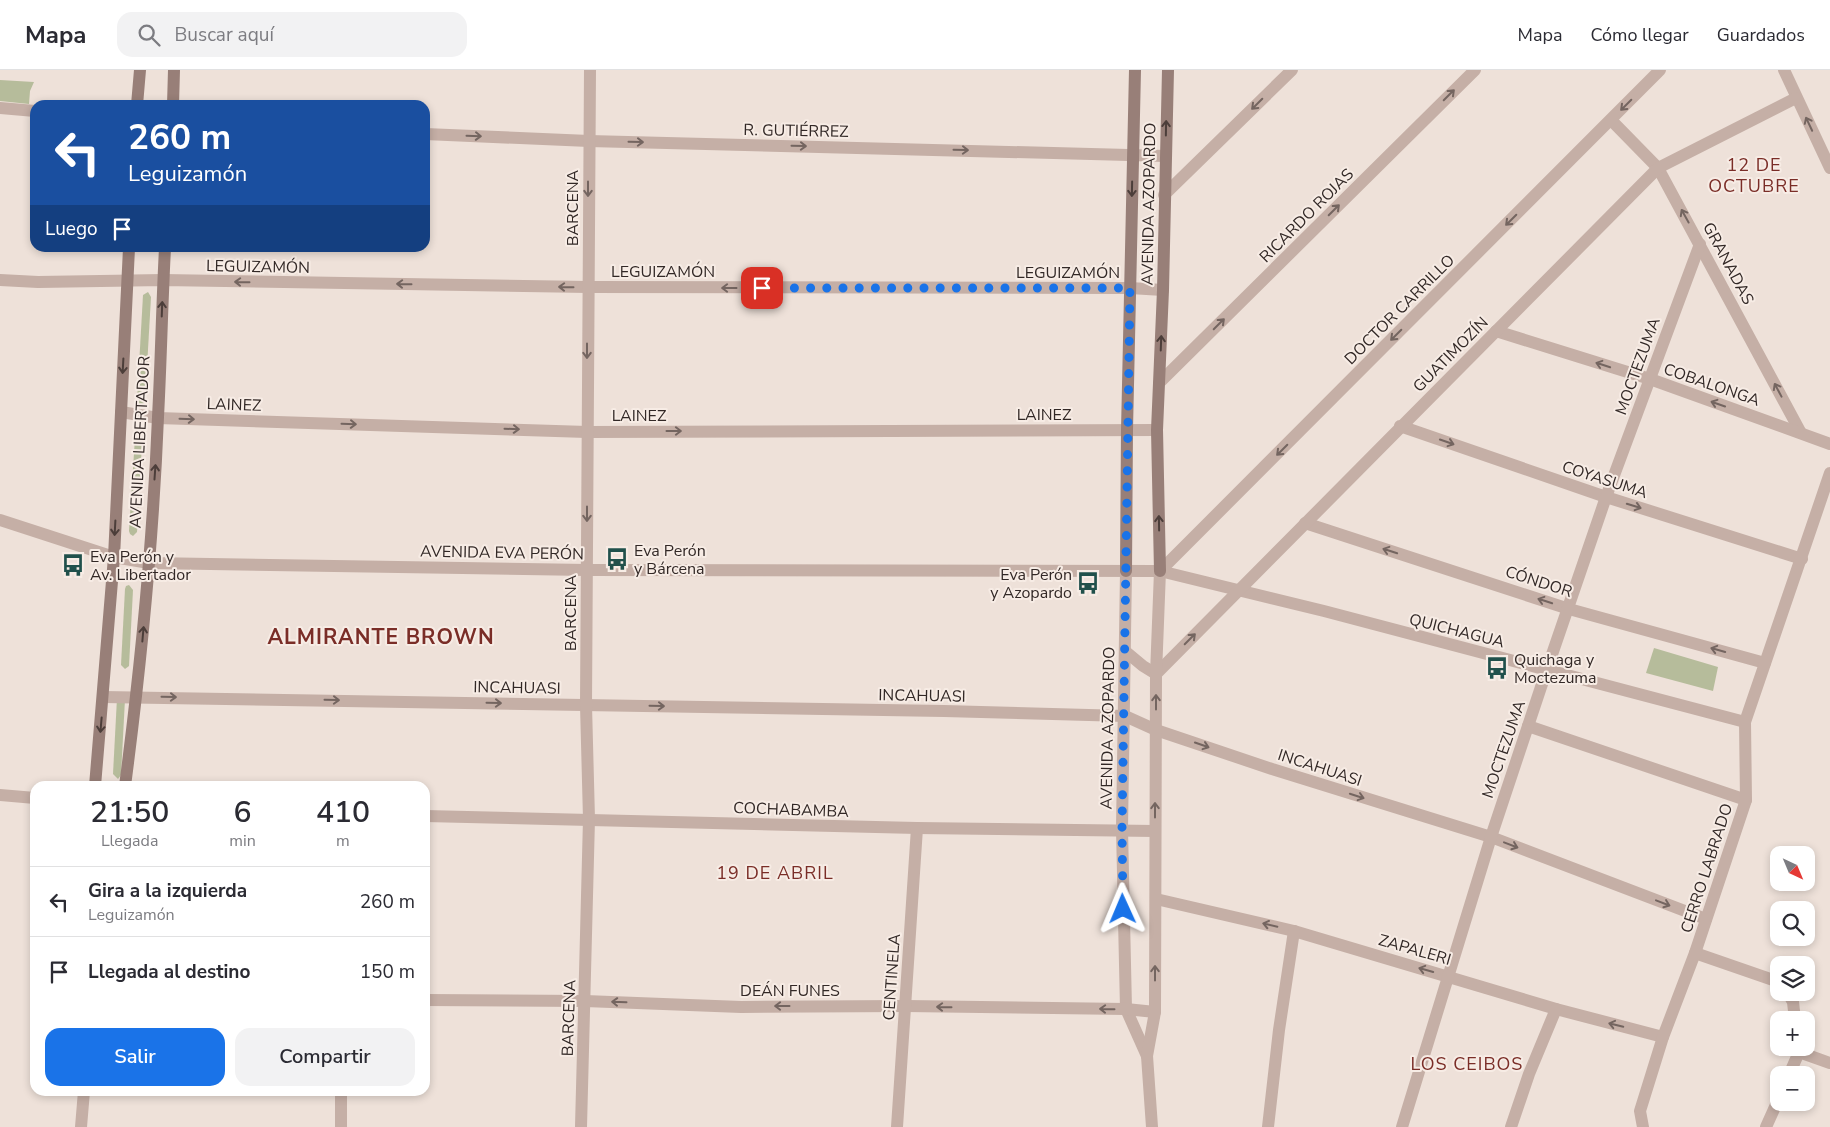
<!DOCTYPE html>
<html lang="es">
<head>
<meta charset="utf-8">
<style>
  body { margin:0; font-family:"Nunito Sans",sans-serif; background:#f2f2f3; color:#2b2b33; height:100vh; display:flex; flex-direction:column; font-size:19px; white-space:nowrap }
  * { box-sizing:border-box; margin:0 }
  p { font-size:16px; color:#7c7c81 }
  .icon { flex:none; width:28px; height:28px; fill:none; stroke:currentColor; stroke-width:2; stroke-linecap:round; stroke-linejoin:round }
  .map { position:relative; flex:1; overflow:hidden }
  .side { position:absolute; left:30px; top:711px; width:400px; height:315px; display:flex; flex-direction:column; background:#fff; border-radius:15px; box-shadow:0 2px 8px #0003 }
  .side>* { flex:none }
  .banner { position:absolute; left:30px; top:30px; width:400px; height:152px; border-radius:15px; box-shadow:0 2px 8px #0003; background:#1a4fa0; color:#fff; overflow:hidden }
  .needle { width:32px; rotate:136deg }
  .buttons { position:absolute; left:1770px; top:776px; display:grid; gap:10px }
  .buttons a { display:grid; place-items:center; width:45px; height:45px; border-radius:10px; background:#fff; box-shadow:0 2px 8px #0003; font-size:25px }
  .pin { position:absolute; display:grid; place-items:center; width:42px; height:42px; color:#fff; margin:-21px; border-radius:10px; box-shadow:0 2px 8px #0006 }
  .me { position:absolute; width:55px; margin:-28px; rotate:359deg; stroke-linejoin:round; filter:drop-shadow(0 0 4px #0008) }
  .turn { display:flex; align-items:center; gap:18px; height:105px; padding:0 15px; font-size:22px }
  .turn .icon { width:65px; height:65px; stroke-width:2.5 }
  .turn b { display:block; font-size:35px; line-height:42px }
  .then { display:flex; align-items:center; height:48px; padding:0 15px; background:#0003; gap:10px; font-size:19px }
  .eta { display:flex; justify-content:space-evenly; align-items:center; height:85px; text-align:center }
  .eta b { font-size:30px; font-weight:600; line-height:35px }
  .action { display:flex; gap:10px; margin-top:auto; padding:10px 15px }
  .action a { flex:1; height:58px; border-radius:15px; background:#1a73e8; color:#fff; font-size:20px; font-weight:600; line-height:58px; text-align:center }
  .action a+a { background:#f2f2f3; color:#2b2b33 }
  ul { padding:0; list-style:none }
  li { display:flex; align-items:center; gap:15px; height:70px; padding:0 15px; border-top:1px solid #e1e1e2 }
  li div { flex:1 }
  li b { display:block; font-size:19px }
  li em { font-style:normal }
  header { display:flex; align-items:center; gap:30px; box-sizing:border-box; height:70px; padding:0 25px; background:#fff; border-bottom:1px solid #e1e1e2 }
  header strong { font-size:24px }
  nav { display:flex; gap:28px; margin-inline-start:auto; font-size:18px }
  .search { width:350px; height:45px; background:#f2f2f3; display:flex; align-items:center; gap:12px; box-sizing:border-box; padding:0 18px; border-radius:15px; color:#7c7c81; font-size:19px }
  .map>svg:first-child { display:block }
  .green { fill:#b6bc9b }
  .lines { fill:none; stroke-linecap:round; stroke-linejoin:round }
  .street { stroke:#c5afa6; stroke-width:12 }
  .secondary { stroke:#987f78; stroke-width:12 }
  .oneway { stroke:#746560 }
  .oneway2 { stroke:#4c3e3a }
  .route { stroke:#1a73e8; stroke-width:9; stroke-dasharray:0 16.2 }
  .labels { text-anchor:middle; stroke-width:4; stroke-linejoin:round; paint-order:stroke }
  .street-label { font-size:16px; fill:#322826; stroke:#f7ece5 }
  .poi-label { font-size:16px; fill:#322826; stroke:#f7ece5; text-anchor:start }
  .neighbourhood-label { font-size:18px; letter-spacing:1px; fill:#7a2d27; stroke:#f7ece5 }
  .district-label { font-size:21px; font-weight:bold; letter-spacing:1px; fill:#7a2d27; stroke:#f7ece5 }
</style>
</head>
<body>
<header>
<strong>Mapa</strong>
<div class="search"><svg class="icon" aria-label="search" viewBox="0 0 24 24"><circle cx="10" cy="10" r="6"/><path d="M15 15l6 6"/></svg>Buscar aquí</div>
<nav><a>Mapa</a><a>Cómo llegar</a><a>Guardados</a></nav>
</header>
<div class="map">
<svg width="1830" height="1057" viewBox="0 0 1830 1057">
  <rect width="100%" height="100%" fill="#eee1d9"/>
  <g class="green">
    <polygon points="0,10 34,12 30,21 29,34 0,31"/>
    <polygon points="148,222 151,227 145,332 141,336 138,334 137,331 143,225"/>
    <polygon points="136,352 141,352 143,356 137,462 133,466 130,464 129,461"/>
    <polygon points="129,515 133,520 129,596 125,599 121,595 125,519 126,516"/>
    <polygon points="1654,578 1718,597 1713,621 1646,603"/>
    <polygon points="117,628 125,629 121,705 118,709 113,704"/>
  </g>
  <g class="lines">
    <g class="street">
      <polyline points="1784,0 1830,98"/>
      <polyline points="0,38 35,41"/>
      <polyline points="1611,50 1658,98 1801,363"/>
      <polyline points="425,64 589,71 1166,86"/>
      <polyline points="1164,125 1292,0"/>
      <polyline points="0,210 38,212 163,210 588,217 1130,218 1163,220"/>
      <polyline points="1496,261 1650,309 1830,374"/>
      <polyline points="1159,313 1475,0"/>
      <polyline points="121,342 158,348 587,362 1157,360"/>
      <polyline points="1400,356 1606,427 1802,489"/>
      <polyline points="0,450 114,487 149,493 587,500 1160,501 1324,541 1745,652"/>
      <polyline points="1305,453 1569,539 1765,593"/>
      <polyline points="1126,501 1122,759 1126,939 1147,986"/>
      <polyline points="1160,501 1660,0"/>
      <polyline points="1125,581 1143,596 1156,604"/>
      <polyline points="1156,604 1658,98 1796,28"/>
      <polyline points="103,627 944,641 1125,646 1156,660 1272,699 1491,767 1706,849"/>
      <polyline points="1528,656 1746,730"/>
      <polyline points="0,725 35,728"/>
      <polyline points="425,746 917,758 1155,761"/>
      <polyline points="1156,829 1294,861 1556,939 1663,967"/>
      <polyline points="1695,883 1779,912"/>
      <polyline points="1787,922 1793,932 1795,950"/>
      <polyline points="425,930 585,931 741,937 906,936 1126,939 1155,942"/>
      <polyline points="1798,978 1799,982 1830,993"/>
      <polyline points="1789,1005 1799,982"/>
      <polyline points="341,1021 341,1057"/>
      <polyline points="81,1057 84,1021"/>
      <polyline points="581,1057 589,749 586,635 590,0"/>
      <polyline points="897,1057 917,758"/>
      <polyline points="1152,1057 1147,986 1155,942 1156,604 1160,501"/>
      <polyline points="1268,1057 1279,960 1294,861"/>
      <polyline points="1402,1057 1491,767 1547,599 1606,427 1700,174"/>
      <polyline points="1511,1057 1529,1004 1556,939"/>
      <polyline points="1643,1057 1640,1041 1663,967 1695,883 1746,730 1745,652 1830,403"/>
      <polyline points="1766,1057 1779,1028"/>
    </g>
    <g class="secondary">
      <polyline points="137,35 140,0"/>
      <polyline points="173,35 174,0"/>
      <polyline points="1126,501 1127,360 1135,0"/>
      <polyline points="1160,501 1157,360 1163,220 1168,0"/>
      <polyline points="95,716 114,487 129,178"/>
      <path d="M125 716C141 594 153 471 158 347 161 291 162 234 165 178"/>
    </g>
  </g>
  <defs><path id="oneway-shaft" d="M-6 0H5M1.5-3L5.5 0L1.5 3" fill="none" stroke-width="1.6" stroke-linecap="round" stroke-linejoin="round" transform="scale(1.25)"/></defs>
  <g class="oneway">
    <use href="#oneway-shaft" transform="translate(1449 25) rotate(-45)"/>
    <use href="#oneway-shaft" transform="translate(1257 34) rotate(135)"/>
    <use href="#oneway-shaft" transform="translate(1626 35) rotate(135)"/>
    <use href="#oneway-shaft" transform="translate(1809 54) rotate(-115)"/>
    <use href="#oneway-shaft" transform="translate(474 66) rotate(2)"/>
    <use href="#oneway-shaft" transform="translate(636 72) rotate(1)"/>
    <use href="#oneway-shaft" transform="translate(799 76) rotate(1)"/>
    <use href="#oneway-shaft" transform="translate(961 80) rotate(1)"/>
    <use href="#oneway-shaft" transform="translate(588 119) rotate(90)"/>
    <use href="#oneway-shaft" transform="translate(1334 140) rotate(-45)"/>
    <use href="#oneway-shaft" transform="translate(1685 146) rotate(-119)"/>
    <use href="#oneway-shaft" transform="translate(1511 150) rotate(135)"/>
    <use href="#oneway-shaft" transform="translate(242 212) rotate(-179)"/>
    <use href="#oneway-shaft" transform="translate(404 214) rotate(-179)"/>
    <use href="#oneway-shaft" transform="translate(566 217) rotate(-179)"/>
    <use href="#oneway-shaft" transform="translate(729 218) rotate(-180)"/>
    <use href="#oneway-shaft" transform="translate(1219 254) rotate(-45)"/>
    <use href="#oneway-shaft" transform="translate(1396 265) rotate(135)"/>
    <use href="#oneway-shaft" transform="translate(587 281) rotate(90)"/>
    <use href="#oneway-shaft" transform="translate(1603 295) rotate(-162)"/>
    <use href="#oneway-shaft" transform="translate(1778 320) rotate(-118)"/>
    <use href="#oneway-shaft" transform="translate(1718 334) rotate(-161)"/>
    <use href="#oneway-shaft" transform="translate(187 349) rotate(2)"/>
    <use href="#oneway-shaft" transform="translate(349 354) rotate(2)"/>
    <use href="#oneway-shaft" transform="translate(512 359) rotate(2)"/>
    <use href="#oneway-shaft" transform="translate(674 361)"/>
    <use href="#oneway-shaft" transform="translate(1447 372) rotate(19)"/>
    <use href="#oneway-shaft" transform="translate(1282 380) rotate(135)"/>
    <use href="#oneway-shaft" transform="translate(1634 436) rotate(17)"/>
    <use href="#oneway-shaft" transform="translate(587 444) rotate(90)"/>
    <use href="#oneway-shaft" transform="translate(1390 481) rotate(-162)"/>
    <use href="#oneway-shaft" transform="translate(1545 531) rotate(-162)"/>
    <use href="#oneway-shaft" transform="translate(1190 569) rotate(-45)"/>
    <use href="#oneway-shaft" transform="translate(1718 580) rotate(-164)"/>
    <use href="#oneway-shaft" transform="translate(169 627) rotate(1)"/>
    <use href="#oneway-shaft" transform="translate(332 630) rotate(1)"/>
    <use href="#oneway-shaft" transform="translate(1156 632) rotate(-90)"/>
    <use href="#oneway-shaft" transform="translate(494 633) rotate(1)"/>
    <use href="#oneway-shaft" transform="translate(657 636) rotate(1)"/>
    <use href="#oneway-shaft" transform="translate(1202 675) rotate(19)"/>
    <use href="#oneway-shaft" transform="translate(1357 726) rotate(18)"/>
    <use href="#oneway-shaft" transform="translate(1155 740) rotate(-90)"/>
    <use href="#oneway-shaft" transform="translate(1511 775) rotate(21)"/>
    <use href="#oneway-shaft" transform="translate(1663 833) rotate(21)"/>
    <use href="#oneway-shaft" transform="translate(1270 855) rotate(-167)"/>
    <use href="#oneway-shaft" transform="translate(1426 900) rotate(-164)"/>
    <use href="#oneway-shaft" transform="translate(1155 903) rotate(-90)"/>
    <use href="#oneway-shaft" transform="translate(619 932) rotate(-178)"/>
    <use href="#oneway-shaft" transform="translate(782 936) rotate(180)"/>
    <use href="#oneway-shaft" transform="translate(944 937) rotate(-179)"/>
    <use href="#oneway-shaft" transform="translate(1107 939) rotate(-179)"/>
    <use href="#oneway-shaft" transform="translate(1616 955) rotate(-166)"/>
  </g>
  <g class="oneway2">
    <use href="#oneway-shaft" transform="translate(1166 58) rotate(-89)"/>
    <use href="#oneway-shaft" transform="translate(1132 119) rotate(91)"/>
    <use href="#oneway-shaft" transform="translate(162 239) rotate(-88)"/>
    <use href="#oneway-shaft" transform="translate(1161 273) rotate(-88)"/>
    <use href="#oneway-shaft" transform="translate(123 296) rotate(93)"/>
    <use href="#oneway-shaft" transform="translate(155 402) rotate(-86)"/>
    <use href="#oneway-shaft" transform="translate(1159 453) rotate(-91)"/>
    <use href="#oneway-shaft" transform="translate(115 458) rotate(93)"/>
    <use href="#oneway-shaft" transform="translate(143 564) rotate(-85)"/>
    <use href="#oneway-shaft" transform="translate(101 655) rotate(95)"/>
  </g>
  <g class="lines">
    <polyline class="route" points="762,218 1130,218 1122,759 1123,839"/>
  </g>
  <defs>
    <symbol id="bus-bare" viewBox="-9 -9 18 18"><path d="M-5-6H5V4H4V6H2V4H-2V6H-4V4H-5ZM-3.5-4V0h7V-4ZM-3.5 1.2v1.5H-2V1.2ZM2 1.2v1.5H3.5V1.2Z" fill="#20504b" stroke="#f7ece5" stroke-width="2.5" paint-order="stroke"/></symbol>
  </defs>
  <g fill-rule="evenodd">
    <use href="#bus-bare" x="601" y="473" width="32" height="32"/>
    <use href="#bus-bare" x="57" y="479" width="32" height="32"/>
    <use href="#bus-bare" x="1072" y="497" width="32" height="32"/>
    <use href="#bus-bare" x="1481" y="582" width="32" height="32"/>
  </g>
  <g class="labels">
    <g class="street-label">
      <text transform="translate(796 60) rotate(1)" y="6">R. GUTIÉRREZ</text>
      <text transform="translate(1148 134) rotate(-89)" y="6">AVENIDA AZOPARDO</text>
      <text transform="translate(572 138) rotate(-90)" y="6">BARCENA</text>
      <text transform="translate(1306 145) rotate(-45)" y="6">RICARDO ROJAS</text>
      <text transform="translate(1729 193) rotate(62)" y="6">GRANADAS</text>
      <text transform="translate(258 196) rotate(1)" y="6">LEGUIZAMÓN</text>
      <text x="663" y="207">LEGUIZAMÓN</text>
      <text x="1068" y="208">LEGUIZAMÓN</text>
      <text transform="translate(1399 239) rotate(-45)" y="6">DOCTOR CARRILLO</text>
      <text transform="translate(1450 284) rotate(-45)" y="6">GUATIMOZÍN</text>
      <text transform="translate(1637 296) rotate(-70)" y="6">MOCTEZUMA</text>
      <text transform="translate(1712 314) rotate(19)" y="6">COBALONGA</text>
      <text transform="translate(234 334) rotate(2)" y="6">LAINEZ</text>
      <text x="1044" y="350">LAINEZ</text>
      <text x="639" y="351">LAINEZ</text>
      <text transform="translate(139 372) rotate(-87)" y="6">AVENIDA LIBERTADOR</text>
      <text transform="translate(1605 409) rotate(18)" y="6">COYASUMA</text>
      <text transform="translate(502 482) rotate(1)" y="6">AVENIDA EVA PERÓN</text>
      <text transform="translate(1539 511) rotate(18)" y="6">CÓNDOR</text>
      <text transform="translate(570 543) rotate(-90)" y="6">BARCENA</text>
      <text transform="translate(1457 560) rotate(14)" y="6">QUICHAGUA</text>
      <text transform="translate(517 617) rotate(1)" y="6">INCAHUASI</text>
      <text transform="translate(922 625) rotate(1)" y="6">INCAHUASI</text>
      <text transform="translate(1107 658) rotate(-89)" y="6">AVENIDA AZOPARDO</text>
      <text transform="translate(1503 679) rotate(-71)" y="6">MOCTEZUMA</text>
      <text transform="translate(1320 697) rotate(18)" y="6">INCAHUASI</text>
      <text transform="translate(791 739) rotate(2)" y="6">COCHABAMBA</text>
      <text transform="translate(1706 798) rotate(-72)" y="6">CERRO LABRADO</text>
      <text transform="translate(1415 879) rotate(16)" y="6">ZAPALERI</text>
      <text transform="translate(891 907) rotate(-86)" y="6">CENTINELA</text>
      <text x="790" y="926">DEÁN FUNES</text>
      <text transform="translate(568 948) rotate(-88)" y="6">BARCENA</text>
    </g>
    <g class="poi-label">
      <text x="634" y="486">Eva Perón<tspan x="634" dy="18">y Bárcena</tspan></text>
      <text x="90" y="492">Eva Perón y<tspan x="90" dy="18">Av. Libertador</tspan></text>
      <text x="1072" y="510" text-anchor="end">Eva Perón<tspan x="1072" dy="18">y Azopardo</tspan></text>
      <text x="1514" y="595">Quichaga y<tspan x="1514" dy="18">Moctezuma</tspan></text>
    </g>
    <g class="neighbourhood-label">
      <text x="1754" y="101">12 DE<tspan x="1754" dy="21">OCTUBRE</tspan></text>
      <text x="775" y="809">19 DE ABRIL</text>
      <text x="1467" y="1000">LOS CEIBOS</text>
    </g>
    <g class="district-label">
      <text x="381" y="574">ALMIRANTE BROWN</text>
    </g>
  </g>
</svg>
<div class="buttons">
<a><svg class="needle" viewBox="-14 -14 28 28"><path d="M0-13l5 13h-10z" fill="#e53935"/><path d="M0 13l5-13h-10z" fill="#7c7c81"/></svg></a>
<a><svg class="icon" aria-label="search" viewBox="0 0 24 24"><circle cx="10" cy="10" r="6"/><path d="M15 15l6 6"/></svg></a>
<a><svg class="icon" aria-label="layers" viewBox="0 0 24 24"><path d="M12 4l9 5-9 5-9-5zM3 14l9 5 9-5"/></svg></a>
<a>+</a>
<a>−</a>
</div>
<div class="pin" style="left:762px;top:218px;background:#d93025"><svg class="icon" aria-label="arrive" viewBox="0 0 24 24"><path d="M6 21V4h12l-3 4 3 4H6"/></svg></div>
<svg class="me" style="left:1123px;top:839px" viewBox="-20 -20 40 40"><path d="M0-17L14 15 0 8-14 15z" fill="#1a73e8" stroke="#fff" stroke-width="4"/></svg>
<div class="banner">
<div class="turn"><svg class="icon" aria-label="left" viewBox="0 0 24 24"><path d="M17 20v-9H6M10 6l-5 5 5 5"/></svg><div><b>260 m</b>Leguizamón</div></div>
<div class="then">Luego<svg class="icon" aria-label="arrive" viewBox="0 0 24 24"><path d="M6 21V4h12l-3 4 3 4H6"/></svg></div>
</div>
<section class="side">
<div class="eta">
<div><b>21:50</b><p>Llegada</p></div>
<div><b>6</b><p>min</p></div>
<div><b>410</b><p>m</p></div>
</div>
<ul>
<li><svg class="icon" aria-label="left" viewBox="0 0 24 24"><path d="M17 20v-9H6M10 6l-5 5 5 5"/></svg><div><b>Gira a la izquierda</b><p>Leguizamón</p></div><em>260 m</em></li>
<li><svg class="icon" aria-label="arrive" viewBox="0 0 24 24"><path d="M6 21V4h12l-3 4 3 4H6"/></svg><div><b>Llegada al destino</b></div><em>150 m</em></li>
</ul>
<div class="action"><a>Salir</a><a>Compartir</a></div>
</section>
</div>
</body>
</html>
